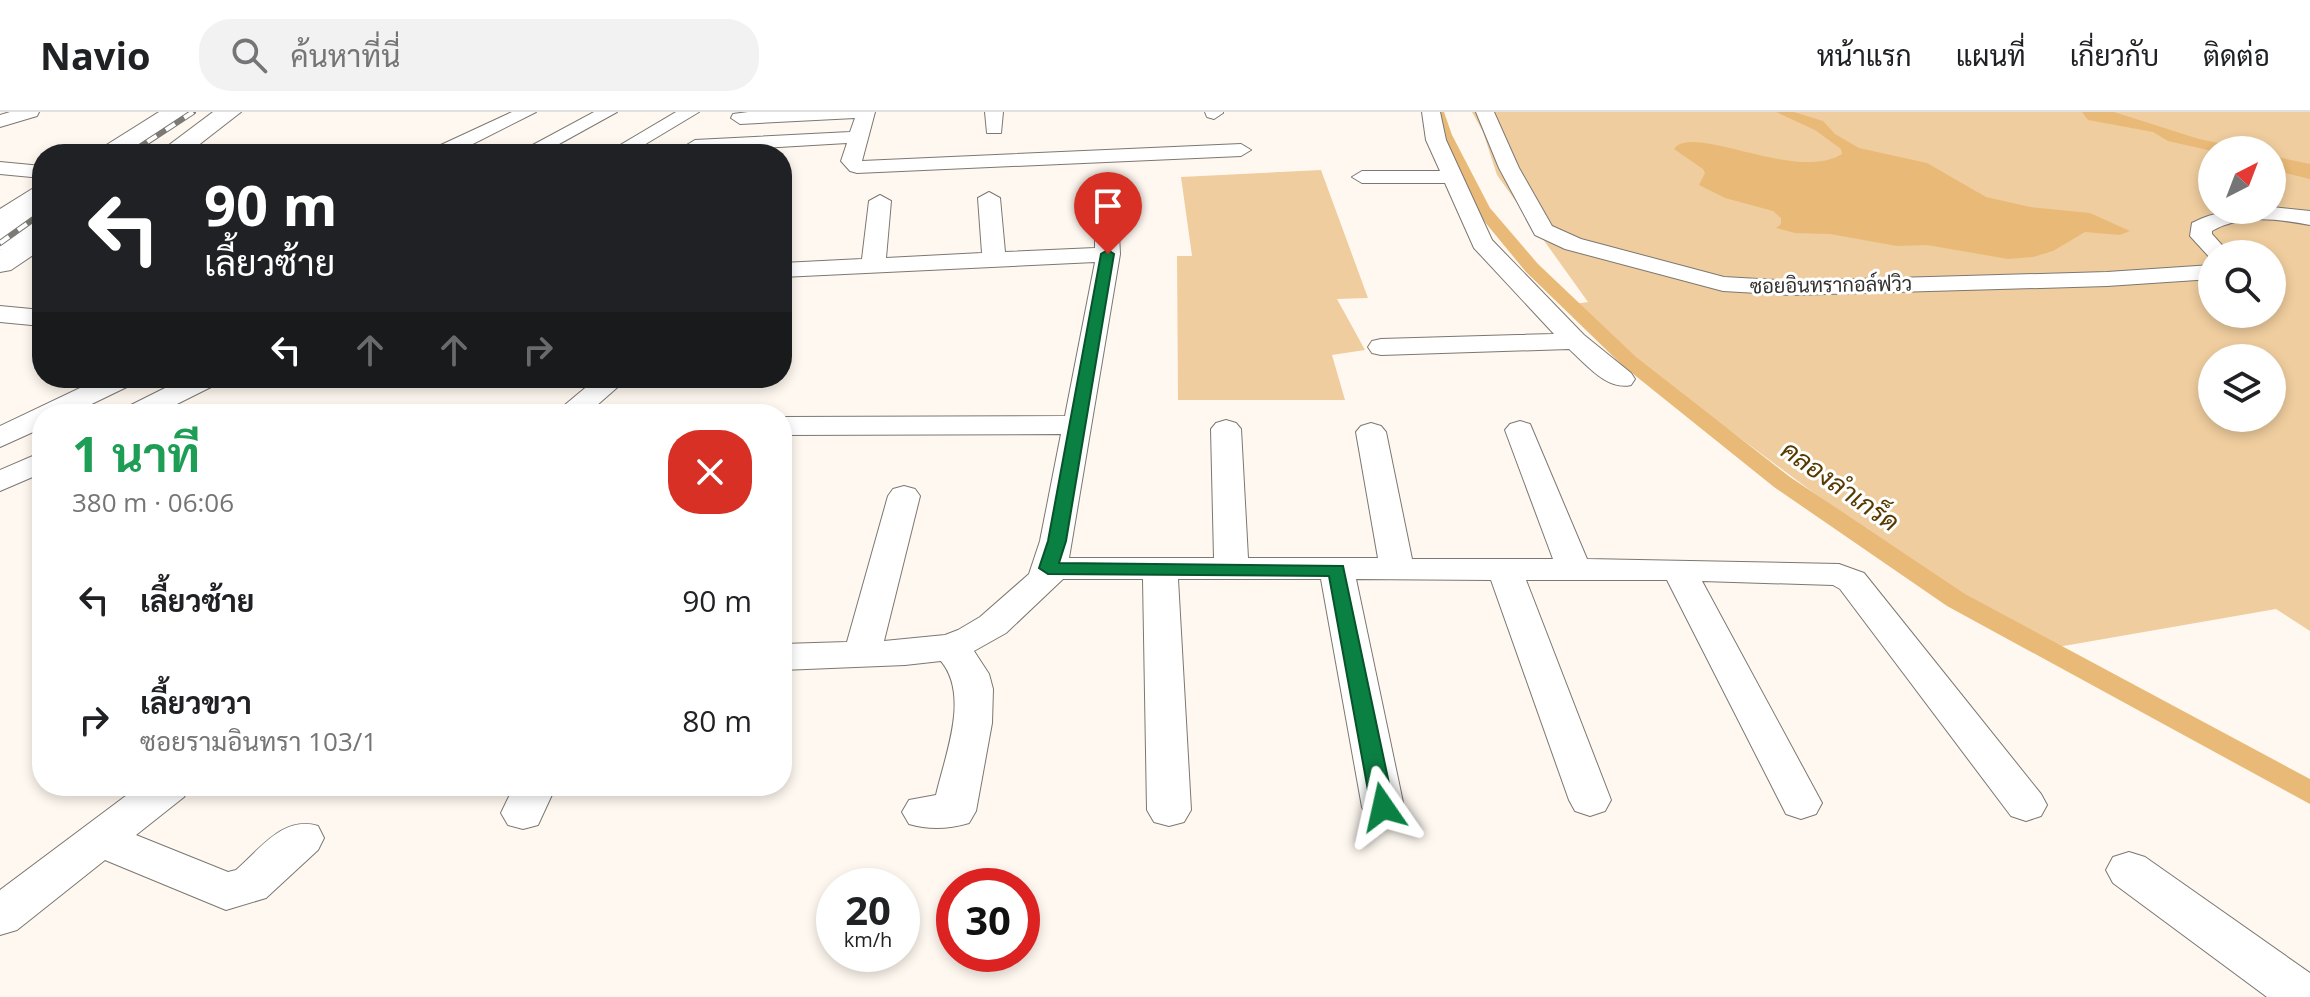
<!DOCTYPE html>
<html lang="th">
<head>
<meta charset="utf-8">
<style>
  body { margin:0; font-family:"Open Sans",Sarabun,sans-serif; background:#f2f2f2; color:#202124; height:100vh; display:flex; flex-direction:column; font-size:30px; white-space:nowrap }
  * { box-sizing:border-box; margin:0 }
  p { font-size:26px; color:#757577 }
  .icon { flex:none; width:44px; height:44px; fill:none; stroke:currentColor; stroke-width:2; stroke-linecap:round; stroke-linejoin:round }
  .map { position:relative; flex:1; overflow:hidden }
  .details { position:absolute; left:32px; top:292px; width:760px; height:392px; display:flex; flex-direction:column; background:#fff; border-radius:32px; box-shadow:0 4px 12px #0003 }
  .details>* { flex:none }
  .top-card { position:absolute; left:32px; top:32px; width:760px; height:244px; border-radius:32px; box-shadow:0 4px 12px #0003; background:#202124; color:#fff; overflow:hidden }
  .needle { width:52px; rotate:42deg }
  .fabs { position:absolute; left:2198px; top:24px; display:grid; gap:16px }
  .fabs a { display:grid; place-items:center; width:88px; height:88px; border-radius:50%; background:#fff; box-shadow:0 4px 12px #0003; font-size:40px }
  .speed { position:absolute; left:816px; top:756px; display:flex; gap:16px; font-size:40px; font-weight:700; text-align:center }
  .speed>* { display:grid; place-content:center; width:104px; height:104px; border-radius:50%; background:#fff; box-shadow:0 4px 12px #0003; line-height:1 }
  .speed small { font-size:20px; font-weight:400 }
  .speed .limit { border:12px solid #d22; background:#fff; color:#111 }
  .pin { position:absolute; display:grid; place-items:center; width:68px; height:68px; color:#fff; margin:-82px -34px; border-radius:50% 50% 50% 0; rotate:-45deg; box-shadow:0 0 8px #0007 }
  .pin .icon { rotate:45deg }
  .me { position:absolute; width:88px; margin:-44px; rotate:349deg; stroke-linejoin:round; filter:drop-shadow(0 0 6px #0008) }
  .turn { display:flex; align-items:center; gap:28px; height:168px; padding:0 40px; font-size:36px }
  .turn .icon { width:104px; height:104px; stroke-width:2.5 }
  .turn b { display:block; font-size:56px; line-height:68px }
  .lanes { display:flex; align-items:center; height:76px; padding:0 40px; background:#0003; justify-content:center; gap:40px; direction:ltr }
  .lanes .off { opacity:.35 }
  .round { display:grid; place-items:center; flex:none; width:84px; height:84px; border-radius:32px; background:#f2f2f2 }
  .overview { display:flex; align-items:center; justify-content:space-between; height:136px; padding:0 40px }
  h1 { font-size:48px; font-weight:700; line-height:60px; color:#1e9e55 }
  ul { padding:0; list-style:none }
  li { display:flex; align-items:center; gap:24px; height:120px; padding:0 40px }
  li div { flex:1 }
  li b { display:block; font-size:30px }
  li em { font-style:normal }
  header { display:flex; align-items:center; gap:48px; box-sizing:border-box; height:112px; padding:0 40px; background:#fff; border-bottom:2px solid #e0e0e0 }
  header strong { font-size:38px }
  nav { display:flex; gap:44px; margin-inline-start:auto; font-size:28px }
  .search { width:560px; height:72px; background:#f2f2f2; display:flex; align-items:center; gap:20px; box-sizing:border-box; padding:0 28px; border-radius:32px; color:#757577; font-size:30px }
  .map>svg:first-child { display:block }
  .green { fill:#efcd9e; fill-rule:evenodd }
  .water { fill:#e9ba77 }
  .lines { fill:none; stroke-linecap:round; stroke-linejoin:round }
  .canal { fill:#e9ba77; fill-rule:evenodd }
  .minor-casing { stroke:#7c7771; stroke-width:2 }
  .major-casing { stroke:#7c7771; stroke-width:2 }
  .highway-casing { stroke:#7c7771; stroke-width:2 }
  .minor { fill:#fff; fill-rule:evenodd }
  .major { fill:#fff; fill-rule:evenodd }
  .highway { fill:#fff; fill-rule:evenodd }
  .rail-casing { stroke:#7d7a75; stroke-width:6 }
  .rail { stroke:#fff; stroke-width:4; stroke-dasharray:11; stroke-linecap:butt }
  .route { fill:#0b8043; stroke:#07532c; stroke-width:2 }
  .labels { text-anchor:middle; stroke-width:6; stroke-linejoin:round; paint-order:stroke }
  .far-street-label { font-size:20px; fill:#33312e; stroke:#fff }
  .water-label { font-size:26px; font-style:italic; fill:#583a00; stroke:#fff }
</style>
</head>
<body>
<header>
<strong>Navio</strong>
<div class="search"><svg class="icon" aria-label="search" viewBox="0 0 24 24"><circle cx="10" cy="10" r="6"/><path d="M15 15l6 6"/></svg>ค้นหาที่นี่</div>
<nav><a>หน้าแรก</a><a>แผนที่</a><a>เกี่ยวกับ</a><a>ติดต่อ</a></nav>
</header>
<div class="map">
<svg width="2310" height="885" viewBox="0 0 2310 885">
  <rect width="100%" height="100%" fill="#fef8f0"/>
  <g class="green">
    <path d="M1472 0H2310V519L2276 497 2052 536 1955 482 1853 410 1654 262 1574 192 1588 190 1497 63 1483 20ZM2212 38H2272V98H2212ZM2212 142H2272V202H2212ZM2212 246H2272V306H2212Z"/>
    <polygon points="1321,58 1368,186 1337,187 1365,238 1332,243 1345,288 1178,288 1177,144 1192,144 1181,65"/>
  </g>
  <g class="water">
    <path d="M1776 0H1794L1823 9 1835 22 1859 36 1927 51 1986 85 2030 95 2090 101 2130 119 2120 123 2085 120 2053 139 2033 145 2008 147 1927 133 1897 134 1830 122 1795 121 1776 116 1781 112V106L1773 99 1725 86 1699 73 1705 61 1703 57 1674 37C1692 10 1796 71 1842 42L1841 37 1815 18Z"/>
    <polygon points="2082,0 2114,0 2199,27 2251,38 2212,39 2168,29 2153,20 2088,8"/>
    <polygon points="2272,44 2310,52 2310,67 2272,58"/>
  </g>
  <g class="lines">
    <polygon class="canal" points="1432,0 1444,0 1452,23 1490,96 1538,152 1636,245 1790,365 1965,482 2310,667 2310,692 1947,494 1774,375 1622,253 1526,160 1475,98 1438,23"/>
    <defs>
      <g id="minor">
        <polygon points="10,0 39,0 37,4 0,15 0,3"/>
        <polygon points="512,0 536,0 453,42 427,42 430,38"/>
        <polygon points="594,0 617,0 541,42 516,42"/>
        <polygon points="676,0 699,0 629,42 605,42"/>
        <polygon points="748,0 875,0 862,49 1241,32 1251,38 1241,44 857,61 850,59 841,49 847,31 695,40 685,34 695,28 850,20 855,6 740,12 731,6 733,2"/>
        <polygon points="985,0 1003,0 1001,21 987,21"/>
        <polygon points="1205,0 1223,0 1223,1 1214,7 1207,5"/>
        <path d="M1422 0H1440L1446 28 1492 128 1584 223 1631 261 1635 267 1631 273C1607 279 1586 252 1569 237L1381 243 1372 241 1368 235 1372 229 1381 227 1554 222 1474 136 1445 71H1362L1352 65 1362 59H1440L1426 28Z"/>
        <polygon points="1476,0 1494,0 1519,56 1552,114 1581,127 1724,165 1791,169 2107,160 2212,153 2212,167 2107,174 1791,183 1723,179 1565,137 1535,123 1499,56"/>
        <polygon points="0,50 42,54 42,66 0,62"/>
        <path d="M1106 77 1117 83 1120 142 1069 446H1214L1211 317 1216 311 1226 308 1236 311 1241 317 1248 446H1378L1356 320 1361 314 1371 311 1381 314 1386 320 1412 447H1553L1505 318 1510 312 1520 309 1530 312 1587 447 1839 452 1864 461 2041 682 2047 693 2041 704 2026 709 2011 704 1840 477 1833 473 1702 469 1822 691 1816 702 1801 707 1786 702 1667 468H1526L1611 688 1605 699 1590 704 1575 699 1569 688 1491 468 1356 467 1404 695 1398 707 1383 711 1368 707 1362 695 1321 467H1178L1191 698 1184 710 1169 714 1154 710 1147 698 1143 467H1063L1006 521 974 539 989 562 993 577 992 611 976 699 969 711C949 717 929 718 909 712L902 700 909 688 936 683C945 643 970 584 941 549L905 553 782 558V532L847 530 888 384 893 377 904 374 915 377 920 384 884 529 945 523 958 518 980 505 1029 462 1040 429 1061 322 782 323V305L1065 304 1095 150 782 165V151L862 147 869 89 880 83 891 89 886 146 982 141 978 86 989 80 1000 86 1005 140 1095 136V83Z"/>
        <path d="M2272 95 2310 99V113C2278 107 2241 102 2212 119V122L2230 142H2212V148L2190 124 2192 111C2218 97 2243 98 2272 98Z"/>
        <polygon points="0,194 42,198 42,214 0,210"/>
        <polygon points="101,266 137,266 133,272 71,302 42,302 42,316 0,335 0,314"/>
        <polygon points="185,266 221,266 217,272 157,302 120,302 125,296"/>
        <polygon points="597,266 628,266 587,302 554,302"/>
        <polygon points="42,340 42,361 0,379 0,358"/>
        <path d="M139 674H190L184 685 136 723 228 760 236 758C260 737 284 703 318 714L324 726 318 738 266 786 226 798 105 748 17 818 0 823V778Z"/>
        <polygon points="514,674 556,674 538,713 523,717 508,713 501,701"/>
        <polygon points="2129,740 2145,745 2310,861 2310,885 2267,885 2113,771 2106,758 2113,745"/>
      </g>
      <polygon id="major" points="42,95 42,116 10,135 0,138 0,117"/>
      <g id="highway">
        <polygon points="159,0 188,0 127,42 96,42 100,37"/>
        <polygon points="213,0 241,0 187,42 157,42"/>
        <polygon points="42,75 42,95 10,116 0,119 0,97 32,77"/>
        <polygon points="42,115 42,137 11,158 0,160 0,138 32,118"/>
      </g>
    </defs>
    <use href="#minor" class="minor-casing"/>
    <use href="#major" class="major-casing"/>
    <use href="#highway" class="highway-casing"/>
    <use href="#minor" class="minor"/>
    <use href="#major" class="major"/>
    <use href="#highway" class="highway"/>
    <defs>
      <g id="rail">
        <polyline points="129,42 193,0"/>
        <polyline points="0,131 42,101"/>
      </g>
    </defs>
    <use href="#rail" class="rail-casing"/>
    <use href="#rail" class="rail"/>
  </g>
  <polygon class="route" points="1108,138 1114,142 1066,429 1059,451 1343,454 1394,695 1391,701 1383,704 1375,701 1371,695 1329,464 1048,462 1039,456 1048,429 1101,142"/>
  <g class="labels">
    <g class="far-street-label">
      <text transform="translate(1831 173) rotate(-1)" y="7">ซอยอินทรากอล์ฟวิว</text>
    </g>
    <g class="water-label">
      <text transform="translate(1840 374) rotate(35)" y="9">คลองลำเกร็ด</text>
    </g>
  </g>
</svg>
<div class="fabs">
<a><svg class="needle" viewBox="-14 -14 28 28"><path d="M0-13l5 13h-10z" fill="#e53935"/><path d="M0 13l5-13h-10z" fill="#757577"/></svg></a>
<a><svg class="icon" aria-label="search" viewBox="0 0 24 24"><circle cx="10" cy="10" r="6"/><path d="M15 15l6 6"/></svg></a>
<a><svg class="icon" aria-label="layers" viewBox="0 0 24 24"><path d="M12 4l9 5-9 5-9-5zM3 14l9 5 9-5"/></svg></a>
</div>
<div class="speed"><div>20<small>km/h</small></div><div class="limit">30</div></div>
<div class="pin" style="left:1108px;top:142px;background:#d93025"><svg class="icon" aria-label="arrive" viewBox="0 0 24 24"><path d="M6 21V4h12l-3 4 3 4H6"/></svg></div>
<svg class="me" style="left:1383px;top:695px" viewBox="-20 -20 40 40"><path d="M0-17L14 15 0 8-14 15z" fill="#0b8043" stroke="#fff" stroke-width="4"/></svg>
<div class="top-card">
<div class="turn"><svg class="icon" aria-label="left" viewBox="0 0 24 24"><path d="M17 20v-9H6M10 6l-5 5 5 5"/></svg><div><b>90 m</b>เลี้ยวซ้าย</div></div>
<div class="lanes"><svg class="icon" aria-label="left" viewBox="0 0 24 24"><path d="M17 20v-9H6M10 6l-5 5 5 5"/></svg><svg class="icon off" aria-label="ahead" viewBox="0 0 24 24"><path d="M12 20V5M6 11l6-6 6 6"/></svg><svg class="icon off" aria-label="ahead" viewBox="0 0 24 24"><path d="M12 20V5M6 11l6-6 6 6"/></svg><svg class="icon off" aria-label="right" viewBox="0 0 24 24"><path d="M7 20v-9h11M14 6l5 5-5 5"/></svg></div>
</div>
<section class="details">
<div class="overview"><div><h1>1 นาที</h1><p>380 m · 06:06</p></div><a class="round" style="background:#d93025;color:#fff"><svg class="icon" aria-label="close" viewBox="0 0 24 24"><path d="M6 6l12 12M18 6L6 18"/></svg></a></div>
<ul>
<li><svg class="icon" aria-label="left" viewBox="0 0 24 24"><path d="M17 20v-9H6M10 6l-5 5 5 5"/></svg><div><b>เลี้ยวซ้าย</b></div><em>90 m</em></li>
<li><svg class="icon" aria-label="right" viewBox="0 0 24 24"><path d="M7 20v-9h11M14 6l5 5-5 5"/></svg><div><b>เลี้ยวขวา</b><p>ซอยรามอินทรา 103/1</p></div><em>80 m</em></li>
</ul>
</section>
</div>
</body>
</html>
